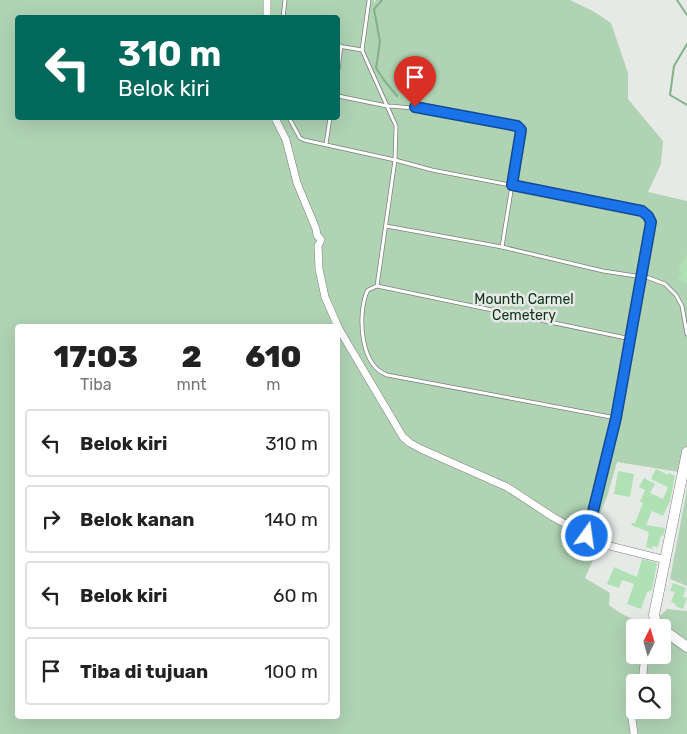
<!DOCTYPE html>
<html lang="id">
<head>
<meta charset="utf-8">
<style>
  body { margin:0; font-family:Rubik,sans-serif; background:#f2f2f2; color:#222; height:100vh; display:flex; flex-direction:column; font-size:19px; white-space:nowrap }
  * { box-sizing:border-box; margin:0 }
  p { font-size:16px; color:#767676 }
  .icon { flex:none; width:28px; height:28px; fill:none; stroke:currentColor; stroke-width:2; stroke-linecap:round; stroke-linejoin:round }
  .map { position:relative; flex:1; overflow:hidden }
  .drawer { position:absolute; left:15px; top:324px; width:325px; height:395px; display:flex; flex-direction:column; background:#fff; border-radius:5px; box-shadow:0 5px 20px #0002 }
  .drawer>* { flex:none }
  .banner { position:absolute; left:15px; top:15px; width:325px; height:105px; border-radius:5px; box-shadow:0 5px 20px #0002; background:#00695c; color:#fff; overflow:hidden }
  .needle { width:32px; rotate:5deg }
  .fabs { position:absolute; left:626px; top:619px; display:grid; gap:10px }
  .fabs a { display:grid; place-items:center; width:45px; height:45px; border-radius:5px; background:#fff; box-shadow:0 5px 20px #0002; font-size:25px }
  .pin { position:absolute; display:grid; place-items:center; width:42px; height:42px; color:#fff; margin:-51px -21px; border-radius:50% 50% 50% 0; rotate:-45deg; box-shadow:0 0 5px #0007 }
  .pin .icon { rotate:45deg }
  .me { position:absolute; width:55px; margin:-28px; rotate:14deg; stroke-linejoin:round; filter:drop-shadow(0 0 4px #0008) }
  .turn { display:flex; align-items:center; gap:18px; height:105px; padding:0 20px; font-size:22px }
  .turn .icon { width:65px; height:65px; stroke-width:2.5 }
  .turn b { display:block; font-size:35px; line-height:42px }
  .eta { display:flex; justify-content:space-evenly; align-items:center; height:85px; text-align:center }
  .eta b { font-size:30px; font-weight:800; line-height:35px }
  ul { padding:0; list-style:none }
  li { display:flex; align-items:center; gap:15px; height:68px; margin:0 10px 8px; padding:0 10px; border:2px solid #e0e0e0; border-radius:5px }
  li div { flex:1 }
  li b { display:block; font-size:19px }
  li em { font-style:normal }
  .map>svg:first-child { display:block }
  .green { fill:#b0d3b4; fill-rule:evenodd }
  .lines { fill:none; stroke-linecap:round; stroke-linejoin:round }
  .stream { stroke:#82b289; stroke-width:2 }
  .building { fill:#afe1b5 }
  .service-casing { stroke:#7c7f7c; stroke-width:4.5 }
  .minor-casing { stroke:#7c7f7c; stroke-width:8 }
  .secondary-casing { stroke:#7c7f7c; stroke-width:11 }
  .service { stroke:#fff; stroke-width:3 }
  .minor { stroke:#fff; stroke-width:7 }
  .secondary { stroke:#fff; stroke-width:10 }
  .route-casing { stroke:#114b97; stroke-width:12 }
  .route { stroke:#1a73e8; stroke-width:9 }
  .labels { text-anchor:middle; stroke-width:5; stroke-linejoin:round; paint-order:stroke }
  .park-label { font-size:14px; fill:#0e3316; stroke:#e6eae7 }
</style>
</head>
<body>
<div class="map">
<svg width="687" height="734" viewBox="0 0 687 734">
  <rect width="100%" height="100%" fill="#e6eae7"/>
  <g class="green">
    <path d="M0 0H374V3L376 0H570L593 11 611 23 628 73V99L663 141 661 164 648 192 687 201V447L679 472 617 462 607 497 594 528 603 538 585 578 610 593 609 605C627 619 649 630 667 609L687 611V734H0ZM18 18H338V118H18ZM18 326H338V716H18ZM635 628H662V655H635ZM635 682H662V710H635Z"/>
    <polygon points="687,489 687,586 670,579"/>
  </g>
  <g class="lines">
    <g class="stream">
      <polyline points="382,0 374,9 380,42 376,68 384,80 397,96"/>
      <polyline points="677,0 687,15"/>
      <polyline points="687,44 674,66 670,95 687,105"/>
    </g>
  </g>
  <g class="building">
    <polygon points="687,254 687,284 678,280 682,272 678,270"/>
    <polygon points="656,469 668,475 669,473 675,476 670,501 663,516 652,511 646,525 665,528 663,536 661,535 658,547 653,546 652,549 646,547 649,532 631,525 632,523 635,523 643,503 640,502 645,490 639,487 644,478 655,484 650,493 663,499 668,487 651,479"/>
    <polygon points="618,471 634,474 630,497 614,494"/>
    <polygon points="642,559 657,563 652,590 647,592 641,609 627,604 634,584 622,580 619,588 607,584 614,567 637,577"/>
    <polygon points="673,583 686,588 683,597 687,598 683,609 675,606 676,604 671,602 675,592 670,591"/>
  </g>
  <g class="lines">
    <defs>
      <g id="service">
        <polyline points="283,18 285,0"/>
        <polyline points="338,46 362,50"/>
        <polyline points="338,70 341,46"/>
        <polyline points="338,96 387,106"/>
        <path d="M387 106C409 107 508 118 521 129L502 247"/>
        <polyline points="289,118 300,138 304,140 395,160 396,126 362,50 369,0"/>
        <polyline points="326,144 330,118"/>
        <polyline points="386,226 502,247 603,271 649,278 665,284 676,295 682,306 687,334"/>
        <polyline points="377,286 631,339"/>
        <path d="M588 536 616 418 651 222C644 208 626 208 613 205L432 170 395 160 377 286 368 290 366 294C358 317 360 365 387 375L616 418"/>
      </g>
      <g id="minor">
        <polyline points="267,18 267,0"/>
        <polyline points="275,118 286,140 297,183 316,229 317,235 321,240 318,246 319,269 325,297 339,329 403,437 410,443 421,449 507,487 553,517 587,536 606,545 666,560"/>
        <polyline points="642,682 645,655"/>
        <polyline points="634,733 631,713 635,709"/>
      </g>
      <g id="secondary">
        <polyline points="660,628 656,623 654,615 687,452"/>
        <polyline points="662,629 687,647"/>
      </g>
    </defs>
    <use href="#service" class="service-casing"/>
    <use href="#minor" class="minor-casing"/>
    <use href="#secondary" class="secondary-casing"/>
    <use href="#service" class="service"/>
    <use href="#minor" class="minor"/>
    <use href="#secondary" class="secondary"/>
  </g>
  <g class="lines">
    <defs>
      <polyline id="route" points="415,107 517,126 521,130 512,185 642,211 648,216 651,222 616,418 587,536"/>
    </defs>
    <use href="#route" class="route-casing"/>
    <use href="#route" class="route"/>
  </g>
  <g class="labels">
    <g class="park-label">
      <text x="524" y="304">Mounth Carmel<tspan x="524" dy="16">Cemetery</tspan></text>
    </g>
  </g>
</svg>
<div class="fabs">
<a><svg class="needle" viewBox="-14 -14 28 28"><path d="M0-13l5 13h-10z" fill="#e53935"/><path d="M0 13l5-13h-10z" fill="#767676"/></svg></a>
<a><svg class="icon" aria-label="search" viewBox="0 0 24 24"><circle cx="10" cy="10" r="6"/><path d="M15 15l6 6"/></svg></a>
</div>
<div class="pin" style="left:415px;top:107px;background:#d93025"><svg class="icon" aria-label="arrive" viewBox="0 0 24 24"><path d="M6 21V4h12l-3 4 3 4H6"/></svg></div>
<svg class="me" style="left:587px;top:536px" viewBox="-20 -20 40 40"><circle r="17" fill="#1a73e8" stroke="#fff" stroke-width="3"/><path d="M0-11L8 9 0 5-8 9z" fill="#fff"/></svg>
<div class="banner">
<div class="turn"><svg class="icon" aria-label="left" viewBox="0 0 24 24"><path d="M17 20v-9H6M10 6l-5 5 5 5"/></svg><div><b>310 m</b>Belok kiri</div></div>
</div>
<section class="drawer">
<div class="eta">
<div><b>17:03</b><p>Tiba</p></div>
<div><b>2</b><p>mnt</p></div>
<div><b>610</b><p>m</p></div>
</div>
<ul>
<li><svg class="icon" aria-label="left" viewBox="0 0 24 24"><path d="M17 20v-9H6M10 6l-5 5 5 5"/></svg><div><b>Belok kiri</b></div><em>310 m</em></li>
<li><svg class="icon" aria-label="right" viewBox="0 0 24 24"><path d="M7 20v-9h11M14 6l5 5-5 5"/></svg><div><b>Belok kanan</b></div><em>140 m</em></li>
<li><svg class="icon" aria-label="left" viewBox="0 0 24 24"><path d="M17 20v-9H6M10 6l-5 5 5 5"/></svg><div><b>Belok kiri</b></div><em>60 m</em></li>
<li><svg class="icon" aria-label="arrive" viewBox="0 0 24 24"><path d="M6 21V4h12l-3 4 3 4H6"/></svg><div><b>Tiba di tujuan</b></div><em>100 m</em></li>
</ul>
</section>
</div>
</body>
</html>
